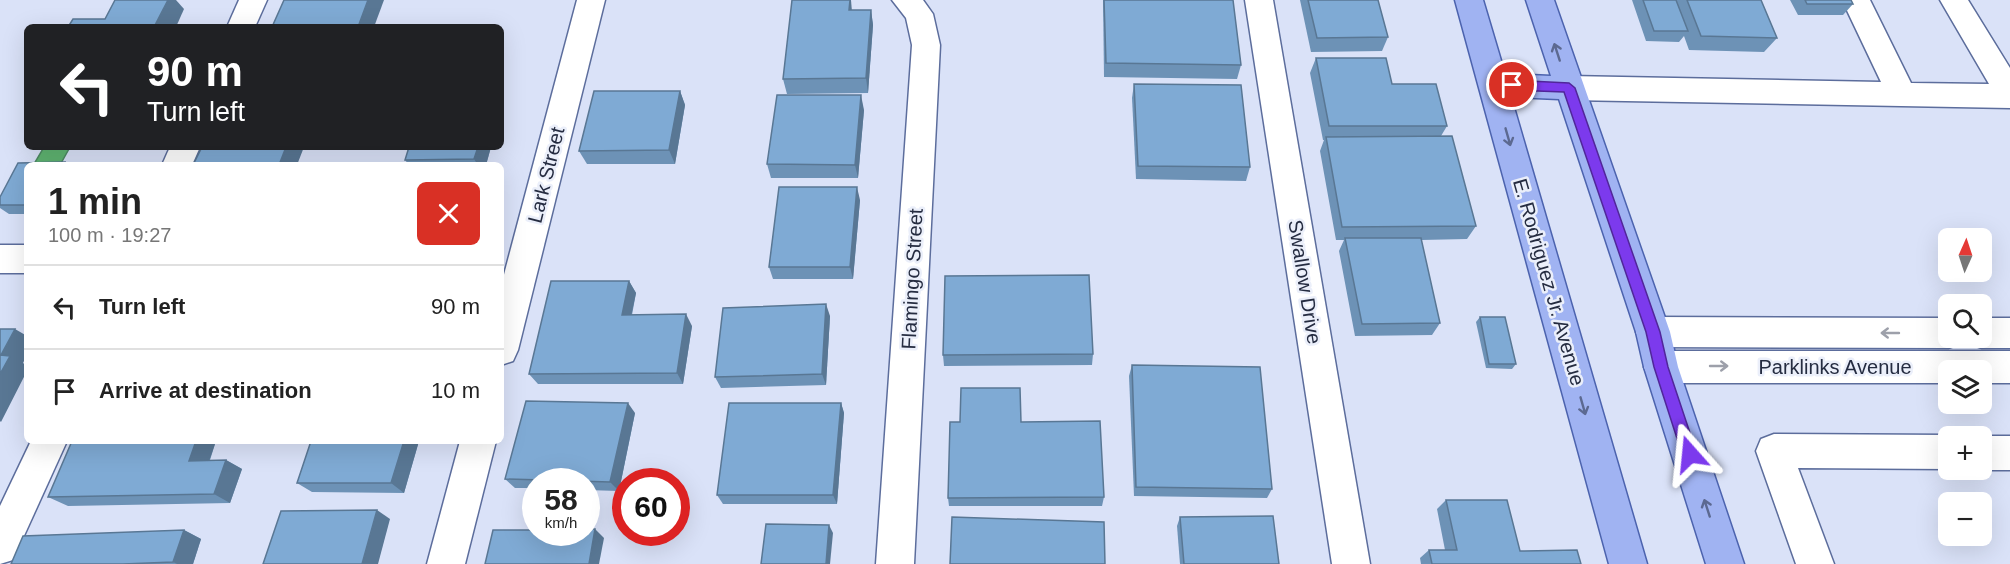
<!DOCTYPE html>
<html lang="en">
<head>
<meta charset="utf-8">
<style>
  body { margin:0; font-family:Helvetica,sans-serif; background:#f6f6f6; color:#222; height:100vh; display:flex; flex-direction:column; font-size:22px; white-space:nowrap }
  * { box-sizing:border-box; margin:0 }
  p { font-size:20px; color:#767676 }
  .icon { flex:none; width:33px; height:33px; fill:none; stroke:currentColor; stroke-width:2; stroke-linecap:round; stroke-linejoin:round }
  .map { position:relative; flex:1; overflow:hidden }
  .sheet { position:absolute; left:24px; top:162px; width:480px; height:282px; display:flex; flex-direction:column; background:#fff; border-radius:9px; box-shadow:0 6px 24px #0002 }
  .sheet>* { flex:none }
  .guide { position:absolute; left:24px; top:24px; width:480px; height:126px; border-radius:9px; box-shadow:0 6px 24px #0002; background:#202124; color:#fff; overflow:hidden }
  .needle { width:39px; rotate:3deg }
  .buttons { position:absolute; left:1938px; top:228px; display:grid; gap:12px }
  .buttons a { display:grid; place-items:center; width:54px; height:54px; border-radius:9px; background:#fff; box-shadow:0 6px 24px #0002; font-size:30px }
  .speed { position:absolute; left:522px; top:468px; display:flex; gap:12px; font-size:30px; font-weight:700; text-align:center }
  .speed>* { display:grid; place-content:center; width:78px; height:78px; border-radius:50%; background:#fff; box-shadow:0 6px 24px #0002; line-height:1 }
  .speed small { font-size:15px; font-weight:400 }
  .speed .limit { border:9px solid #d22; background:#fff; color:#111 }
  .pin { position:absolute; display:grid; place-items:center; width:51px; height:51px; color:#fff; margin:-26px; border:3px solid #fff; border-radius:50%; box-shadow:0 2px 6px #0007 }
  .me { position:absolute; width:66px; margin:-33px; rotate:342deg; stroke-linejoin:round; filter:drop-shadow(0 0 4px #0008) }
  .turn { display:flex; align-items:center; gap:21px; height:126px; padding:0 24px; font-size:27px }
  .turn .icon { width:78px; height:78px; stroke-width:2.5 }
  .turn b { display:block; font-size:42px; line-height:51px }
  .round { display:grid; place-items:center; flex:none; width:63px; height:63px; border-radius:9px; background:#f6f6f6 }
  .overview { display:flex; align-items:center; justify-content:space-between; height:102px; padding:0 24px }
  h1 { font-size:36px; font-weight:600; line-height:45px }
  ul { padding:0; list-style:none }
  li { display:flex; align-items:center; gap:18px; height:84px; padding:0 24px; border-top:2px solid #e0e0e0 }
  li div { flex:1 }
  li b { display:block; font-size:22px }
  li em { font-style:normal }
  .map>svg:first-child { display:block }
  .water { fill:#5fb471; stroke:#4e8b63; stroke-width:1.5 }
  .lines { fill:none; stroke-linecap:round; stroke-linejoin:round }
  .minor-casing { stroke:#5c6d9c; stroke-width:3 }
  .major-casing { stroke:#4c63ae; stroke-width:3 }
  .minor { fill:#fff; fill-rule:evenodd }
  .major { fill:#a0b3f2; fill-rule:evenodd }
  .wall { fill:#6d92b6 }
  .shaded-wall { fill:#597794 }
  .building { fill:#7faad4; stroke:#597794; stroke-width:1.5 }
  .oneway { stroke:#5c6991 }
  .oneway2 { stroke:#9da0aa }
  .route { fill:#7c3aed; stroke:#51269a; stroke-width:1.5 }
  .labels { text-anchor:middle; stroke-width:5; stroke-linejoin:round; paint-order:stroke }
  .street-label { font-size:20px; fill:#252c41; stroke:#ebeffa }
</style>
</head>
<body>
<div class="map">
<svg width="2010" height="564" viewBox="0 0 2010 564">
  <rect width="100%" height="100%" fill="#dae2f8"/>
  <polygon class="water" points="44,147 70,147 60,165 34,164"/>
  <g class="lines">
    <defs>
      <g id="minor">
        <polygon points="239,0 267,0 255,27 227,27"/>
        <polygon points="577,0 605,0 518,350 513,361 501,365 501,286"/>
        <polygon points="892,0 923,0 933,14 940,45 914,564 876,564 912,45 906,18"/>
        <polygon points="1245,0 1273,0 1370,564 1332,564"/>
        <polygon points="1842,0 1870,0 1911,83 1989,84 1940,0 1968,0 2010,68 2010,108 1569,100 1559,96 1554,88 1559,80 1569,76 1881,82"/>
        <polygon points="170,147 200,147 192,165 162,165"/>
        <rect x="0" y="245" width="27" height="28"/>
        <polygon points="1653,317 1948,318 1948,338 1963,338 1960,344 1948,348 1653,347 1641,343 1636,332 1641,321"/>
        <polygon points="1982,318 2010,318 2010,348 1982,348 1970,344 1967,338 1982,338"/>
        <polygon points="1661,351 2010,351 2010,383 1982,383 1982,370 1948,370 1948,383 1661,383 1649,378 1644,367 1649,356"/>
        <polygon points="1774,434 1948,435 1952,436 1948,436 1948,469 1798,468 1834,564 1796,564 1756,451 1761,439"/>
        <rect x="1981" y="436" width="29" height="34"/>
        <polygon points="31,441 67,441 13,560 0,564 0,506"/>
        <polygon points="460,441 496,441 465,564 427,564"/>
      </g>
      <polygon id="major" points="1455,0 1483,0 1505,74 1551,76 1526,0 1554,0 1670,332 1678,367 1744,564 1706,564 1644,367 1636,332 1559,99 1511,97 1647,564 1609,564"/>
    </defs>
    <use href="#minor" class="minor-casing"/>
    <use href="#major" class="major-casing"/>
    <use href="#minor" class="minor"/>
    <use href="#major" class="major"/>
  </g>
  <g class="wall">
    <polygon points="1103,0 1233,0 1241,65 1237,79 1104,77"/>
    <polygon points="1300,0 1378,0 1388,37 1382,51 1311,52"/>
    <polygon points="1632,0 1761,0 1777,38 1764,52 1689,50 1684,36 1679,42 1646,41"/>
    <polygon points="1790,0 1851,0 1853,4 1843,15 1798,15"/>
    <polygon points="871,10 873,25 868,93 787,94 783,79"/>
    <polygon points="1316,58 1392,84 1447,126 1441,136 1476,226 1467,239 1421,240 1440,323 1432,335 1355,336 1339,251 1344,240 1336,240 1320,151 1324,140 1323,140 1310,73"/>
    <polygon points="1134,84 1250,167 1246,181 1136,179 1132,98"/>
    <polygon points="680,91 685,105 675,164 587,164 579,151"/>
    <polygon points="864,110 858,178 771,178 767,164"/>
    <polygon points="409,147 491,147 486,165 409,165 405,160"/>
    <polygon points="27,165 27,214 9,214 0,208 0,197"/>
    <polygon points="860,200 853,279 773,279 769,267"/>
    <polygon points="629,281 636,293 632,315 692,326 683,384 538,384 529,374"/>
    <polygon points="830,316 826,385 721,388 715,377"/>
    <polygon points="1480,317 1516,364 1512,369 1486,368 1476,322"/>
    <polygon points="1093,354 1092,365 944,366 943,355"/>
    <polygon points="1132,365 1272,489 1267,498 1134,496 1129,376"/>
    <polygon points="841,403 844,413 837,504 723,504 717,495"/>
    <polygon points="635,413 619,491 586,490 586,482 536,482 536,488 515,488 505,479"/>
    <polygon points="960,422 1021,422 1104,497 1102,506 949,506 948,498"/>
    <polygon points="273,441 419,441 404,493 312,492 297,483 311,443 276,443"/>
    <polygon points="215,444 210,460 226,460 242,469 230,503 68,506 48,497"/>
    <polygon points="1446,500 1520,551 1581,564 1421,564 1420,558 1429,550 1445,550 1437,509"/>
    <polygon points="1180,517 1279,564 1180,564 1177,526"/>
    <polygon points="184,530 201,539 193,564 11,564"/>
  </g>
  <g class="shaded-wall">
    <polygon points="168,0 176,0 184,9 176,27 154,27"/>
    <polygon points="368,0 384,0 374,27 358,27"/>
    <polygon points="850,0 851,0 852,12 849,10"/>
    <polygon points="871,10 873,25 868,93 866,78"/>
    <polygon points="680,91 685,105 675,164 669,150"/>
    <polygon points="861,95 864,110 858,178 855,165"/>
    <polygon points="286,147 304,147 297,165 279,165"/>
    <polygon points="478,147 491,147 486,165 478,165 474,159"/>
    <polygon points="857,187 860,200 853,279 850,267"/>
    <polygon points="629,281 636,293 629,326 622,315"/>
    <polygon points="826,304 830,316 826,385 822,374"/>
    <polygon points="686,314 692,326 683,384 677,373"/>
    <polygon points="15,329 27,336 27,355 23,363 27,366 27,371 1,422 0,421 0,374 1,355"/>
    <polygon points="628,403 635,413 619,491 610,482"/>
    <polygon points="841,403 844,413 837,504 833,495"/>
    <polygon points="196,441 210,441 215,444 206,470 189,461"/>
    <polygon points="404,441 419,441 404,493 391,483"/>
    <polygon points="226,460 242,469 230,503 214,494"/>
    <polygon points="377,510 390,519 378,564 362,564"/>
    <polygon points="829,525 833,533 830,564 826,564"/>
    <polygon points="595,529 604,538 599,564 589,564"/>
    <polygon points="184,530 201,539 193,564 177,564 173,562"/>
  </g>
  <g class="building">
    <polygon points="115,0 168,0 154,27 68,27 73,19 105,19"/>
    <polygon points="284,0 368,0 358,27 272,27"/>
    <polygon points="792,0 850,0 849,10 871,10 866,78 783,79"/>
    <polygon points="1104,0 1233,0 1241,65 1106,63"/>
    <polygon points="1308,0 1378,0 1388,37 1317,38"/>
    <polygon points="1643,0 1676,0 1688,31 1654,31"/>
    <polygon points="1687,0 1761,0 1777,38 1701,36"/>
    <polygon points="1805,0 1851,0 1853,4 1807,4"/>
    <polygon points="1316,58 1386,58 1392,84 1436,84 1447,126 1329,126"/>
    <polygon points="1134,84 1241,85 1250,167 1138,166"/>
    <polygon points="594,91 680,91 669,150 579,151"/>
    <polygon points="777,95 861,95 855,165 767,164"/>
    <polygon points="1452,136 1476,226 1342,227 1326,137"/>
    <polygon points="202,147 286,147 279,165 193,165"/>
    <polygon points="409,147 478,147 474,159 405,160"/>
    <polygon points="65,162 64,165 27,165 27,205 0,205 0,197 18,163"/>
    <polygon points="779,187 857,187 850,267 769,267"/>
    <polygon points="1345,238 1421,238 1440,323 1362,324"/>
    <polygon points="1089,275 1093,354 943,355 945,276"/>
    <polygon points="551,281 629,281 622,315 686,314 677,373 529,374"/>
    <polygon points="826,304 822,374 715,377 723,308"/>
    <polygon points="1480,317 1505,317 1516,364 1489,364"/>
    <polygon points="0,329 15,329 1,355 10,356 0,374"/>
    <polygon points="1132,365 1260,367 1272,489 1136,487"/>
    <polygon points="961,388 1020,388 1021,422 1100,421 1104,497 948,498 950,422 960,422"/>
    <polygon points="526,401 628,403 610,482 505,479"/>
    <polygon points="729,403 841,403 833,495 717,495"/>
    <polygon points="72,441 196,441 189,461 226,460 214,494 48,497"/>
    <polygon points="311,441 404,441 391,483 297,483"/>
    <polygon points="1446,500 1507,500 1520,551 1577,550 1581,564 1432,564 1429,550 1457,550"/>
    <polygon points="377,510 362,564 263,564 281,511"/>
    <polygon points="1273,516 1279,564 1184,564 1180,517"/>
    <polygon points="952,517 1104,522 1105,564 950,564"/>
    <polygon points="766,524 829,525 826,564 761,564"/>
    <polygon points="586,529 595,529 589,564 485,564 493,530 536,530 536,532 586,532"/>
    <polygon points="184,530 173,562 123,564 11,564 23,536"/>
  </g>
  <defs><path id="oneway-shaft" d="M-6 0H5M1.5-3L5.5 0L1.5 3" fill="none" stroke-width="1.6" stroke-linecap="round" stroke-linejoin="round" transform="scale(1.5)"/></defs>
  <g class="oneway">
    <use href="#oneway-shaft" transform="translate(1557 52) rotate(-108)"/>
    <use href="#oneway-shaft" transform="translate(1508 137) rotate(74)"/>
    <use href="#oneway-shaft" transform="translate(1583 406) rotate(74)"/>
    <use href="#oneway-shaft" transform="translate(1707 508) rotate(-108)"/>
  </g>
  <g class="oneway2">
    <use href="#oneway-shaft" transform="translate(1890 333) rotate(180)"/>
    <use href="#oneway-shaft" transform="translate(1719 366)"/>
  </g>
  <polygon class="route" points="1512,80 1569,83 1575,88 1660,332 1668,367 1697,454 1695,459 1690,461 1684,459 1682,454 1654,367 1646,332 1564,92 1512,90 1506,85"/>
  <g class="labels">
    <g class="street-label">
      <text transform="translate(546 175) rotate(-76)" y="7">Lark Street</text>
      <text transform="translate(912 279) rotate(-87)" y="7">Flamingo Street</text>
      <text transform="translate(1305 282) rotate(81)" y="7">Swallow Drive</text>
      <text transform="translate(1549 282) rotate(74)" y="7">E. Rodriguez Jr. Avenue</text>
      <text x="1835" y="374">Parklinks Avenue</text>
    </g>
  </g>
</svg>
<div class="buttons">
<a><svg class="needle" viewBox="-14 -14 28 28"><path d="M0-13l5 13h-10z" fill="#e53935"/><path d="M0 13l5-13h-10z" fill="#767676"/></svg></a>
<a><svg class="icon" aria-label="search" viewBox="0 0 24 24"><circle cx="10" cy="10" r="6"/><path d="M15 15l6 6"/></svg></a>
<a><svg class="icon" aria-label="layers" viewBox="0 0 24 24"><path d="M12 4l9 5-9 5-9-5zM3 14l9 5 9-5"/></svg></a>
<a>+</a>
<a>−</a>
</div>
<div class="speed"><div>58<small>km/h</small></div><div class="limit">60</div></div>
<div class="pin" style="left:1512px;top:85px;background:#d93025"><svg class="icon" aria-label="arrive" viewBox="0 0 24 24"><path d="M6 21V4h12l-3 4 3 4H6"/></svg></div>
<svg class="me" style="left:1690px;top:454px" viewBox="-20 -20 40 40"><path d="M0-17L14 15 0 8-14 15z" fill="#7c3aed" stroke="#fff" stroke-width="4"/></svg>
<div class="guide">
<div class="turn"><svg class="icon" aria-label="left" viewBox="0 0 24 24"><path d="M17 20v-9H6M10 6l-5 5 5 5"/></svg><div><b>90 m</b>Turn left</div></div>
</div>
<section class="sheet">
<div class="overview"><div><h1>1 min</h1><p>100 m · 19:27</p></div><a class="round" style="background:#d93025;color:#fff"><svg class="icon" aria-label="close" viewBox="0 0 24 24"><path d="M6 6l12 12M18 6L6 18"/></svg></a></div>
<ul>
<li><svg class="icon" aria-label="left" viewBox="0 0 24 24"><path d="M17 20v-9H6M10 6l-5 5 5 5"/></svg><div><b>Turn left</b></div><em>90 m</em></li>
<li><svg class="icon" aria-label="arrive" viewBox="0 0 24 24"><path d="M6 21V4h12l-3 4 3 4H6"/></svg><div><b>Arrive at destination</b></div><em>10 m</em></li>
</ul>
</section>
</div>
</body>
</html>
